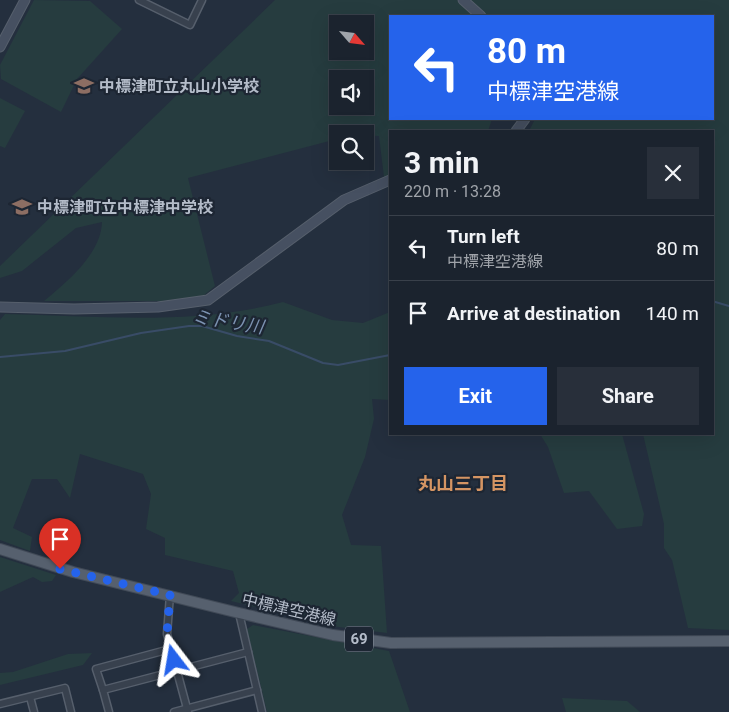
<!DOCTYPE html>
<html lang="en">
<head>
<meta charset="utf-8">
<style>
  body { margin:0; font-family:Roboto,"Noto Sans JP",sans-serif; background:#282f3a; color:#f1f3f6; height:100vh; display:flex; flex-direction:column; font-size:19px; white-space:nowrap }
  * { box-sizing:border-box; margin:0 }
  p { font-size:16px; color:#a0a4aa }
  .icon { flex:none; width:28px; height:28px; fill:none; stroke:currentColor; stroke-width:2; stroke-linecap:round; stroke-linejoin:round }
  .map { position:relative; flex:1; overflow:hidden }
  .side { position:absolute; left:389px; top:130px; width:325px; height:305px; display:flex; flex-direction:column; background:#1b232e; border-radius:0px; box-shadow:0 5px 20px #0002,0 0 0 1px #39404a }
  .side>* { flex:none }
  .banner { position:absolute; left:389px; top:15px; width:325px; height:105px; border-radius:0px; box-shadow:0 5px 20px #0002,0 0 0 1px #39404a; background:#2563eb; color:#fff; overflow:hidden }
  .needle { width:32px; rotate:118deg }
  .tools { position:absolute; left:329px; top:15px; display:grid; gap:10px }
  .tools a { display:grid; place-items:center; width:45px; height:45px; border-radius:0px; background:#1b232e; box-shadow:0 5px 20px #0002,0 0 0 1px #39404a; font-size:25px }
  .pin { position:absolute; display:grid; place-items:center; width:42px; height:42px; color:#fff; margin:-51px -21px; border-radius:50% 50% 50% 0; rotate:-45deg; box-shadow:0 0 5px #0007 }
  .pin .icon { rotate:45deg }
  .me { position:absolute; width:55px; margin:-28px; rotate:346deg; stroke-linejoin:round; filter:drop-shadow(0 0 4px #0008) }
  .turn { display:flex; align-items:center; gap:18px; height:105px; padding:0 15px; font-size:22px }
  .turn .icon { width:65px; height:65px; stroke-width:2.5 }
  .turn b { display:block; font-size:35px; line-height:42px }
  .round { display:grid; place-items:center; flex:none; width:52px; height:52px; border-radius:0px; background:#282f3a }
  .head { display:flex; align-items:center; justify-content:space-between; height:85px; padding:0 15px }
  h1 { font-size:30px; font-weight:700; line-height:38px }
  .button { display:flex; gap:10px; margin-top:auto; padding:10px 15px }
  .button a { flex:1; height:58px; border-radius:0px; background:#2563eb; color:#fff; font-size:20px; font-weight:700; line-height:58px; text-align:center }
  .button a+a { background:#282f3a; color:#f1f3f6 }
  ul { padding:0; list-style:none }
  li { display:flex; align-items:center; gap:15px; height:65px; padding:0 15px; border-top:1px solid #39404a }
  li div { flex:1 }
  li b { display:block; font-size:19px }
  li em { font-style:normal }
  .map>svg:first-child { display:block }
  .green { fill:#263c3f; fill-rule:evenodd }
  .lines { fill:none; stroke-linecap:round; stroke-linejoin:round }
  .stream { stroke:#394c67; stroke-width:2 }
  .street-casing { stroke:#565f6c; stroke-width:9 }
  .secondary-casing { stroke:#565f6c; stroke-width:11 }
  .primary-casing { stroke:#414a57; stroke-width:12 }
  .street { stroke:#38414e; stroke-width:6 }
  .secondary { stroke:#465061; stroke-width:9 }
  .primary { stroke:#56606e; stroke-width:10 }
  .route { stroke:#2563eb; stroke-width:9; stroke-dasharray:0 16.2 }
  .labels { text-anchor:middle; stroke-width:4.5; stroke-linejoin:round; paint-order:stroke }
  .shield { fill:#1d2633; stroke:#878f9c; stroke-width:1 }
  .shield-label { font-size:15px; font-weight:bold; fill:#b4bcc9 }
  .poi-label { font-size:16px; font-weight:bold; fill:#b4bcc9; stroke:#1d2633; text-anchor:start }
  .street-label { font-size:16px; fill:#b4bcc9; stroke:#1d2633 }
  .water-label { font-size:18px; font-style:italic; fill:#7c92b1; stroke:#1d2633 }
  .neighbourhood-label { font-size:18px; font-weight:bold; fill:#d59563; stroke:#1d2633 }
</style>
</head>
<body>
<div class="map">
<svg width="729" height="712" viewBox="0 0 729 712">
  <rect width="100%" height="100%" fill="#242f3e"/>
  <g class="green">
    <polygon points="34,0 90,1 122,29 77,79 61,112 1,79 0,65"/>
    <path d="M275 0H457L475 16H390V119H492L488 131H390V176L384 177 379 136 338 134 337 139 188 178 215 286 203 296 162 301H44C67 282 101 254 102 222L76 228 22 271 0 278V266ZM338 24H365V51H338ZM338 79H365V106H338Z"/>
    <polygon points="469,0 729,0 729,630 688,628 672,560 664,548 664,524 643,434 712,434 712,131 529,131 535,119 712,119 712,16 486,16"/>
    <polygon points="0,98 25,111 5,148 0,146"/>
    <path d="M283 302 332 320 363 323 390 312V400L372 399 374 419 365 457 342 515 351 545 381 546 387 633 331 626 231 601 239 593 233 571 165 555V538L146 529 151 494 143 474 80 454 70 498 57 479H32L13 528 32 537 30 551 0 540V320L5 314C97 316 194 326 283 302Z"/>
    <polygon points="540,434 622,434 644,514 642,526 617,529 589,491 564,493 548,447"/>
    <polygon points="0,557 56,575 52,581 42,582 33,577 0,592"/>
    <polygon points="253,625 389,651 410,712 267,712 247,629"/>
    <polygon points="92,653 83,665 0,685 0,673 13,672 68,654"/>
    <polygon points="562,698 627,701 640,712 566,712"/>
  </g>
  <g class="lines">
    <g class="stream">
      <polyline points="712,301 729,306"/>
      <polyline points="0,357 65,351 141,333 189,326 202,326 237,336 269,341 323,363 338,365 390,355"/>
    </g>
    <defs>
      <g id="street">
        <polyline points="139,0 190,25 202,0"/>
        <polyline points="170,595 167,634 188,712"/>
        <polyline points="239,613 262,712"/>
        <polyline points="103,690 96,669 170,649"/>
        <polyline points="30,697 34,712"/>
        <polyline points="0,704 65,688 71,712"/>
        <polyline points="109,712 103,690 248,652"/>
        <polyline points="174,712 257,690"/>
      </g>
      <g id="secondary">
        <polyline points="463,0 481,16"/>
        <polyline points="0,47 25,0"/>
        <polyline points="516,131 525,119"/>
        <polyline points="0,307 74,309 158,307 208,300 344,200 390,180"/>
      </g>
      <polyline id="primary" points="0,549 73,572 239,613 333,635 391,643 729,641"/>
    </defs>
    <use href="#street" class="street-casing"/>
    <use href="#secondary" class="secondary-casing"/>
    <use href="#primary" class="primary-casing"/>
    <use href="#street" class="street"/>
    <use href="#secondary" class="secondary"/>
    <use href="#primary" class="primary"/>
  </g>
  <g class="lines">
    <polyline class="route" points="60,569 170,595 167,634 174,660"/>
  </g>
  <defs>
    <symbol id="school-bare" viewBox="-9 -9 18 18"><path d="M0-5L7-2L0 1L-7-2ZM-4 1L0 2.5L4 1V4Q0 6-4 4Z" fill="#8d6e63" stroke="#1d2633" stroke-width="2.5" paint-order="stroke"/></symbol>
  </defs>
  <g fill-rule="evenodd">
    <use href="#school-bare" x="70" y="72" width="28" height="28"/>
    <use href="#school-bare" x="8" y="193" width="28" height="28"/>
  </g>
  <g class="labels">
    <rect class="shield" x="345" y="626.5" width="28" height="25" rx="4"/>
    <g class="shield-label">
      <text x="359" y="644">69</text>
    </g>
    <g class="poi-label">
      <text x="99" y="92">中標津町立丸山小学校</text>
      <text x="37" y="213">中標津町立中標津中学校</text>
    </g>
    <g class="street-label">
      <text transform="translate(289 609) rotate(13)" y="6">中標津空港線</text>
    </g>
    <g class="water-label">
      <text transform="translate(228 322) rotate(9)" y="6">ミドリ川</text>
    </g>
    <g class="neighbourhood-label">
      <text x="463" y="490">丸山三丁目</text>
    </g>
  </g>
</svg>
<div class="tools">
<a><svg class="needle" viewBox="-14 -14 28 28"><path d="M0-13l5 13h-10z" fill="#e53935"/><path d="M0 13l5-13h-10z" fill="#a0a4aa"/></svg></a>
<a><svg class="icon" aria-label="sound" viewBox="0 0 24 24"><path d="M4 9h4l5-4v14l-5-4H4zM17 9q2 3 0 6"/></svg></a>
<a><svg class="icon" aria-label="search" viewBox="0 0 24 24"><circle cx="10" cy="10" r="6"/><path d="M15 15l6 6"/></svg></a>
</div>
<div class="pin" style="left:60px;top:569px;background:#d93025"><svg class="icon" aria-label="arrive" viewBox="0 0 24 24"><path d="M6 21V4h12l-3 4 3 4H6"/></svg></div>
<svg class="me" style="left:174px;top:660px" viewBox="-20 -20 40 40"><path d="M0-17L14 15 0 8-14 15z" fill="#2563eb" stroke="#fff" stroke-width="4"/></svg>
<div class="banner">
<div class="turn"><svg class="icon" aria-label="left" viewBox="0 0 24 24"><path d="M17 20v-9H6M10 6l-5 5 5 5"/></svg><div><b>80 m</b>中標津空港線</div></div>
</div>
<section class="side">
<div class="head"><div><h1>3 min</h1><p>220 m · 13:28</p></div><a class="round"><svg class="icon" aria-label="close" viewBox="0 0 24 24"><path d="M6 6l12 12M18 6L6 18"/></svg></a></div>
<ul>
<li><svg class="icon" aria-label="left" viewBox="0 0 24 24"><path d="M17 20v-9H6M10 6l-5 5 5 5"/></svg><div><b>Turn left</b><p>中標津空港線</p></div><em>80 m</em></li>
<li><svg class="icon" aria-label="arrive" viewBox="0 0 24 24"><path d="M6 21V4h12l-3 4 3 4H6"/></svg><div><b>Arrive at destination</b></div><em>140 m</em></li>
</ul>
<div class="button"><a>Exit</a><a>Share</a></div>
</section>
</div>
</body>
</html>
